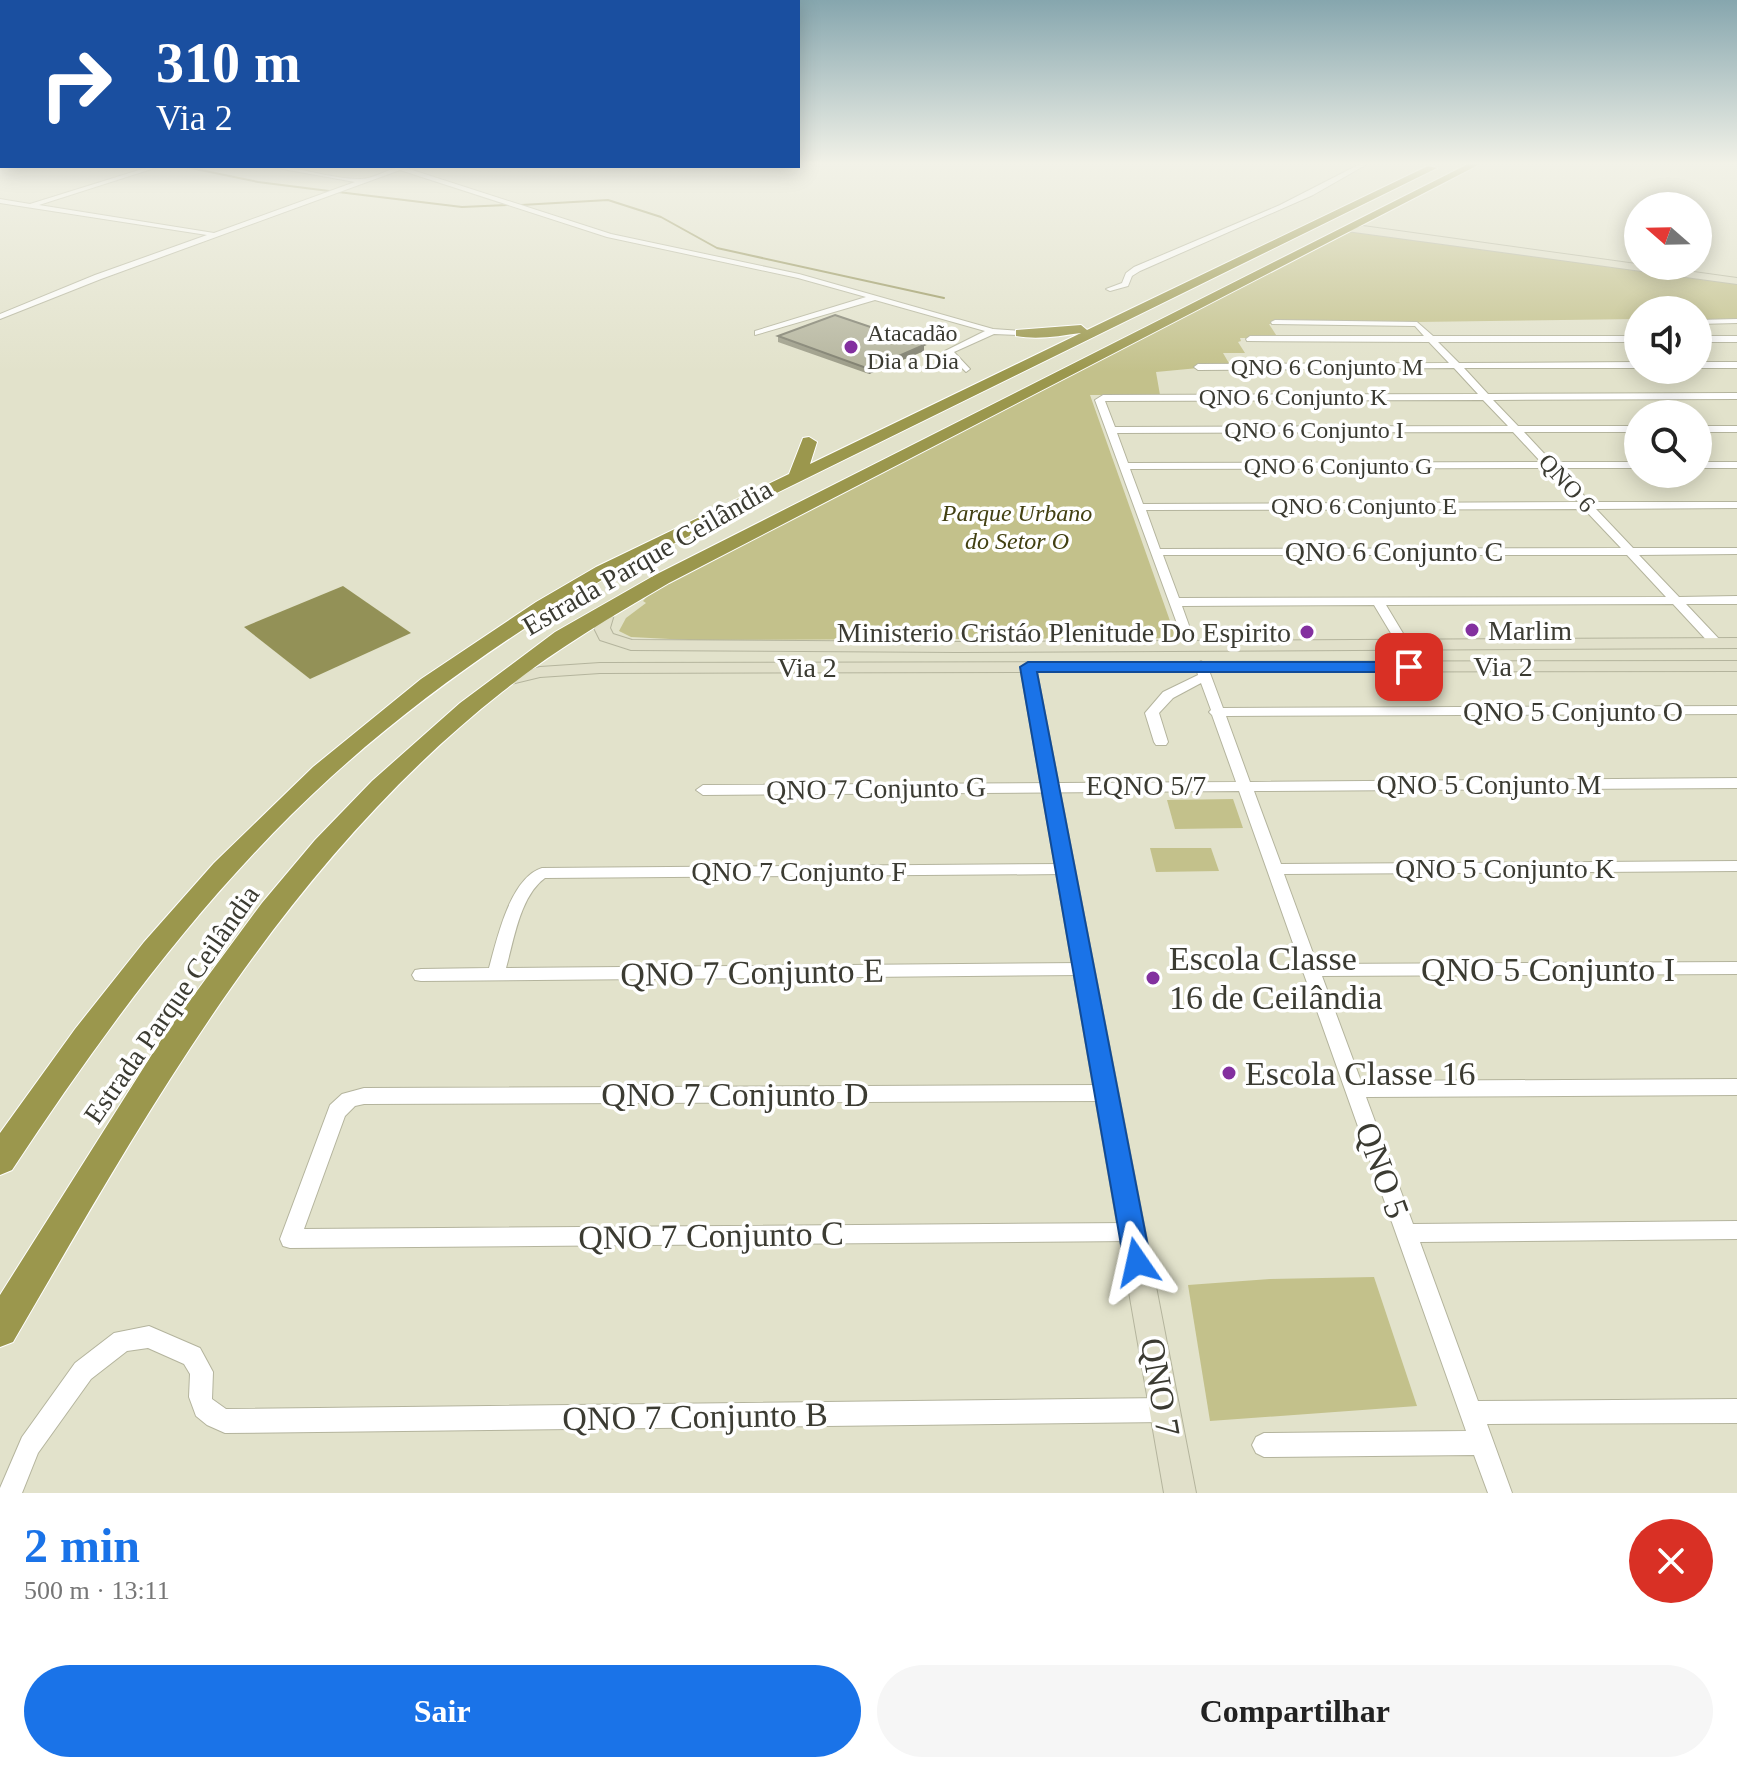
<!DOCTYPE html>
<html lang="pt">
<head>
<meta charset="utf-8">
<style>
  body { margin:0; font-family:"Times New Roman",serif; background:#f6f6f6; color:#222; height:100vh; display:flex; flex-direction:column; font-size:30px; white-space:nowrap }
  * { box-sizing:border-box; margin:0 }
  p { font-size:26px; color:#767676 }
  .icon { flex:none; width:44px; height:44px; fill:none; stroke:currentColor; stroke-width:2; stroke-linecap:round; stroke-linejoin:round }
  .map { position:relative; height:1493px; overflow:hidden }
  .drawer { display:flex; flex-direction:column; background:#fff; flex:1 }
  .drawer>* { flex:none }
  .top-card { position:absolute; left:0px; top:0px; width:800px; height:168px; box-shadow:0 4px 20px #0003; background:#1a4fa0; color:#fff; overflow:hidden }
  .needle { width:52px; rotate:290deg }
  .fabs { position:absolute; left:1624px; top:192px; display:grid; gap:16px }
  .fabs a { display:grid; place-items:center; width:88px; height:88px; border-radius:50%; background:#fff; box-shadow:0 4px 20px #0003; font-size:40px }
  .pin { position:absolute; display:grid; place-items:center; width:68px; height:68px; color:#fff; margin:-34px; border-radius:16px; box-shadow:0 4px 12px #0006 }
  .me { position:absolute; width:88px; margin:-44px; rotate:349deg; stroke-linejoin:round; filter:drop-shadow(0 0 6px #0008) }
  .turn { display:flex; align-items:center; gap:28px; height:168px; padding:0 24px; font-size:36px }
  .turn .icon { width:104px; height:104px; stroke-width:2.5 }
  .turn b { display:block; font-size:56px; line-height:68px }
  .round { display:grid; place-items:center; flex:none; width:84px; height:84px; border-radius:42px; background:#f6f6f6 }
  .overview { display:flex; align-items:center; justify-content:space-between; height:136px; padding:0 24px }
  h1 { font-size:48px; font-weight:700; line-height:60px; color:#1a73e8 }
  .action { display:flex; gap:16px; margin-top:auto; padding:16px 24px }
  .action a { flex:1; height:92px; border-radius:48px; background:#1a73e8; color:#fff; font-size:32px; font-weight:700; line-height:92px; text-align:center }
  .action a+a { background:#f6f6f6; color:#222 }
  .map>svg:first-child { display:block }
  .green { fill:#c3c18b }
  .water { fill:#939157 }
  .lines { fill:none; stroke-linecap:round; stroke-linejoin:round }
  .stream { stroke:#939157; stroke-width:2 }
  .minor-casing { stroke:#b4b49d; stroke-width:2 }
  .secondary-casing { stroke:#b4b49d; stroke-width:2 }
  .motorway-casing { stroke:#fff; stroke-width:2 }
  .minor { fill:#fff; fill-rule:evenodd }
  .secondary { fill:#e1e0ca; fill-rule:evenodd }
  .motorway { fill:#9b974d; fill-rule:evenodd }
  .wall { fill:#9c9c88 }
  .shaded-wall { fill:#7f7f6f }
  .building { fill:#b5b59e; stroke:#7f7f6f; stroke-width:2 }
  .route { fill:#1a73e8; stroke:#114b97; stroke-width:2 }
  .poi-dot { fill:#83309f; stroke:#fff; stroke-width:3 }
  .labels { text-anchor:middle; stroke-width:7; stroke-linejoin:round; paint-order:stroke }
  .far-poi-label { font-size:24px; fill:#3b3b32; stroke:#fff; text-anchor:start }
  .far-street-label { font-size:24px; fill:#3b3b32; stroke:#fff }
  .far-park-label { font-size:24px; font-style:italic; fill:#424012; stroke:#fff }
  .street-label { font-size:28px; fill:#3b3b32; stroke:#fff }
  .poi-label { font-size:28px; fill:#3b3b32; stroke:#fff; text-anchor:start }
  .near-poi-label { font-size:34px; fill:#3b3b32; stroke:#fff; text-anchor:start }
  .near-street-label { font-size:34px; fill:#3b3b32; stroke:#fff }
</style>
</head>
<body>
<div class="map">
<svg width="1737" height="1493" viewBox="0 0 1737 1493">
  <rect width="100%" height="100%" fill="#e2e2cb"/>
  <g class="green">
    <polygon points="1352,231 1737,281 1737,319 1698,319 1698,310 1638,310 1638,319 1269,324 1278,338 1240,338 1241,341 1238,342 1245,353 1223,353 1230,365 1156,372 1160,395 1090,395 1175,635 1173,638 689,640 631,637 619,631 626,618 646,603 643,601 653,590"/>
    <polygon points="1233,799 1243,828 1175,829 1167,800"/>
    <polygon points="1150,848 1211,848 1219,871 1156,872"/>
    <polygon points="1374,1277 1417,1406 1210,1421 1188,1285 1270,1279"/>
  </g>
  <polygon class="water" points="343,586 411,633 310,679 244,627"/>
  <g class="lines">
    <g class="stream">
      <polyline points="181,166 258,182 329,191"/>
      <polyline points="338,192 462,207 507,205"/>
      <polyline points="521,205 608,200 661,217 717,248 944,298"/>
    </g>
    <defs>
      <g id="minor">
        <polygon points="1362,163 1369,163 1313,195 1140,271 1132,276 1128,286 1110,291 1106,289 1122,283 1126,273 1134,267 1280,205"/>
        <path d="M152 166H161L39 205 214 233 355 182 266 166C298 166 330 179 360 179 376 179 391 166 408 166L406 168 611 234 799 274 993 329 1021 331 1025 333 1021 335 994 334 954 352 970 369 966 372 945 351 985 331 875 300 755 335V331L866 297 798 278 607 237 400 170 101 279 0 319V314L95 275 207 235 0 203V199L30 204Z"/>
        <polygon points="1737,319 1737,323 1698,324 1698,320"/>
        <path d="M1275 320 1417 322 1433 336H1638V342H1438L1459 363 1638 362V368H1464L1488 394 1737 393V399L1493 400 1518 426H1638V432H1524L1552 462H1638V468H1558L1590 502H1737V508L1596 509 1633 548H1737V554L1639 555 1679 597 1737 596V604H1686L1720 640 1722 643 1720 646H1712L1673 604 1386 605 1410 645 1404 649 1398 645 1374 605 1182 606 1196 645 1194 648H1186L1095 400 1103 395 1478 394 1454 368 1198 370 1194 367 1198 364 1449 363 1429 342 1247 341 1246 339 1250 336H1424L1415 326 1272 324 1271 322ZM1483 400 1508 426 1115 427 1105 401ZM1513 432 1541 462 1128 463 1117 433ZM1547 468 1578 502 1143 504 1130 469ZM1584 509 1621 548 1160 549 1146 510ZM1163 555H1627L1666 597 1179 598Z"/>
        <rect x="1698" y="336" width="39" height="6"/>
        <rect x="1698" y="362" width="39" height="6"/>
        <rect x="1698" y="426" width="39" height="6"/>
        <rect x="1698" y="462" width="39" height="6"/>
        <polygon points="1201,661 1207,665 1223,708 1737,706 1737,714 1226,716 1250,782 1737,778 1737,788 1254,791 1281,864 1737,861 1737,871 1284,874 1317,964 1737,962 1737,974 1322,976 1361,1081 1737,1079 1737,1095 1366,1097 1413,1224 1737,1221 1737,1239 1420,1242 1478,1401 1737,1399 1737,1423 1487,1424 1512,1493 1488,1493 1474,1455 1264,1457 1256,1453 1252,1445 1256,1437 1264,1433 1466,1431 1239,791 703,795 696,790 703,785 1236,782 1212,715 1209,712 1211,710 1201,683 1173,698 1159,713 1168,742 1166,745 1156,745 1154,742 1145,713 1163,692 1198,675 1195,665"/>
        <path d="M1065 864 1071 865 1073 869 1071 873 1065 874 545 878C520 896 514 940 506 968L1083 963 1089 964 1092 969 1089 974 1083 975 421 981 415 980 412 975 415 970 421 969 489 968C497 939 510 878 542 868Z"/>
        <polygon points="1107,1085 1114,1088 1116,1093 1114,1098 1107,1101 364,1104 355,1106 345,1116 304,1229 1132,1223 1139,1225 1142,1232 1139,1239 1132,1241 290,1248 283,1246 280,1239 330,1105 342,1094 364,1088"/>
        <polygon points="149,1326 200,1348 213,1372 212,1399 226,1409 1165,1398 1173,1402 1177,1410 1173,1418 1165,1422 225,1433 207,1425 196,1416 189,1397 190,1374 184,1364 148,1348 127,1351 91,1379 38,1453 22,1493 0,1493 0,1488 22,1437 75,1363 114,1333"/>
      </g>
      <g id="secondary">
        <polygon points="1363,226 1737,278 1737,284 1339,230"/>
        <polygon points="607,606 615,611 610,628 613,634 632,640 958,642 1737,638 1737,648 958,652 631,650 600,640 594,628 599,611"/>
        <polygon points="1737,661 1737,671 1037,672 1196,1493 1164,1493 1021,672 600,673 540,677 503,686 495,681 497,677 540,667 600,663"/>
      </g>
      <g id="motorway">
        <path d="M1470 163H1482L669 583C611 617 554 650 502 692 284 864 150 1107 13 1342L0 1347V1295L163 1037 262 903 315 840 372 781 460 703 555 632 655 575Z"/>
        <path d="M1428 166 1437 168 610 575C511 634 417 699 331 777 206 891 105 1029 12 1170L0 1175V1133L75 1029 144 942 214 863 313 767 421 679 536 602 596 567 789 474 803 438 809 437 817 442 810 464 1081 333C1059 336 1038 340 1016 336V330L1081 325 1087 330Z"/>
      </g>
    </defs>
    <use href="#minor" class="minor-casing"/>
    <use href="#secondary" class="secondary-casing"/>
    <use href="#motorway" class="motorway-casing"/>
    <use href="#minor" class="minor"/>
    <use href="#secondary" class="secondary"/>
    <use href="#motorway" class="motorway"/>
  </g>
  <polygon class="wall" points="778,336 924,345 924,351 869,374 778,342"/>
  <polygon class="shaded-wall" points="924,345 924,351 869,374 869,369"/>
  <polygon class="building" points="835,315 924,345 869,369 778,336"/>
  <linearGradient id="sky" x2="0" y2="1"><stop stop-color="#86a6ae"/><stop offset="0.44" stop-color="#f2f2e8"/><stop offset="1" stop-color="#f2f2e8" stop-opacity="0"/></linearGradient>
  <rect width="1737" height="372" fill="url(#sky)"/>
  <polygon class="route" points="1028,662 1409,662 1418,667 1409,672 1037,672 1151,1262 1147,1271 1137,1274 1128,1271 1124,1262 1020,667"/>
  <g class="poi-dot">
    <circle cx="851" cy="347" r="8"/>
    <circle cx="1472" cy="630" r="8"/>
    <circle cx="1307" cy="632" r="8"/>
    <circle cx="1153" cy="978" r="8"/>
    <circle cx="1229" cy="1073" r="8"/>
  </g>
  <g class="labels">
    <g class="far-poi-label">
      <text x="867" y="341">Atacadão<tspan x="867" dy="28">Dia a Dia</tspan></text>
    </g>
    <g class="far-street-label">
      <text x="1327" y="375">QNO 6 Conjunto M</text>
      <text x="1293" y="405">QNO 6 Conjunto K</text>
      <text x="1314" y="438">QNO 6 Conjunto I</text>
      <text x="1338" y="474">QNO 6 Conjunto G</text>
      <text transform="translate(1567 483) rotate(47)" y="8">QNO 6</text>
      <text x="1364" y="514">QNO 6 Conjunto E</text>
    </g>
    <g class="far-park-label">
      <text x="1017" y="521">Parque Urbano<tspan x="1017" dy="28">do Setor O</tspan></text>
    </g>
    <g class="street-label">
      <text x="1394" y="561">QNO 6 Conjunto C</text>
      <text transform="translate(647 557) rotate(-30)" y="10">Estrada Parque Ceilândia</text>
      <text x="1503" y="676">Via 2</text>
      <text x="807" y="677">Via 2</text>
      <text x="1573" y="721">QNO 5 Conjunto O</text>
      <text x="1489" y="794">QNO 5 Conjunto M</text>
      <text x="1146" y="795">EQNO 5/7</text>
      <text transform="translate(876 788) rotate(-1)" y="10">QNO 7 Conjunto G</text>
      <text x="1505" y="878">QNO 5 Conjunto K</text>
      <text x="799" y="881">QNO 7 Conjunto F</text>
      <text transform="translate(171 1004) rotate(-55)" y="10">Estrada Parque Ceilândia</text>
    </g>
    <g class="poi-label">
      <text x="1488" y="640">Marlim</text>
      <text x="1291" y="642" text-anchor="end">Ministerio Cristáo Plenitude Do Espirito</text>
    </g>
    <g class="near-poi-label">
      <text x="1169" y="970">Escola Classe<tspan x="1169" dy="39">16 de Ceilândia</tspan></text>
      <text x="1245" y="1085">Escola Classe 16</text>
    </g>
    <g class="near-street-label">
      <text x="1548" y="981">QNO 5 Conjunto I</text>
      <text transform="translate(752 972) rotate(-1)" y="12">QNO 7 Conjunto E</text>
      <text x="735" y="1106">QNO 7 Conjunto D</text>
      <text transform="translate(1383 1170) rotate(70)" y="12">QNO 5</text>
      <text transform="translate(711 1235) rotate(-1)" y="12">QNO 7 Conjunto C</text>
      <text transform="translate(1161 1387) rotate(80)" y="12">QNO 7</text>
      <text transform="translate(695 1416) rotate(-1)" y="12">QNO 7 Conjunto B</text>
    </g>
  </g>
</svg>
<div class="fabs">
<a><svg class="needle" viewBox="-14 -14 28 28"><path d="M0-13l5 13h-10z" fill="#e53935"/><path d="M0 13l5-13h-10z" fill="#767676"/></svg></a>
<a><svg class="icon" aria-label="sound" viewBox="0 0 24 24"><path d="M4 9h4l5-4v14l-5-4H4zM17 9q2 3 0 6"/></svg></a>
<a><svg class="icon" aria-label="search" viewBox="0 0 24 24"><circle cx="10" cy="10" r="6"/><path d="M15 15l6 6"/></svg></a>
</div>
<div class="pin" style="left:1409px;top:667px;background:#d93025"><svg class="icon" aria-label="arrive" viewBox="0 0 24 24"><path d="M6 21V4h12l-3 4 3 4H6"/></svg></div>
<svg class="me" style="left:1137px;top:1262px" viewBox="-20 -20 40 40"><path d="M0-17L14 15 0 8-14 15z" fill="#1a73e8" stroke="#fff" stroke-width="4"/></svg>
<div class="top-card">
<div class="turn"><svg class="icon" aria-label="right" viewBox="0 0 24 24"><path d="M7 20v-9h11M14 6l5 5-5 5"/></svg><div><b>310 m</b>Via 2</div></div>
</div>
</div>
<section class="drawer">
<div class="overview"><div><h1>2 min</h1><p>500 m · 13:11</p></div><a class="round" style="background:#d93025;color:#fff"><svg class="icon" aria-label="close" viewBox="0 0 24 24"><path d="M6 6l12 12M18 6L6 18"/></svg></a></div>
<div class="action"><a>Sair</a><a>Compartilhar</a></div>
</section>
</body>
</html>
